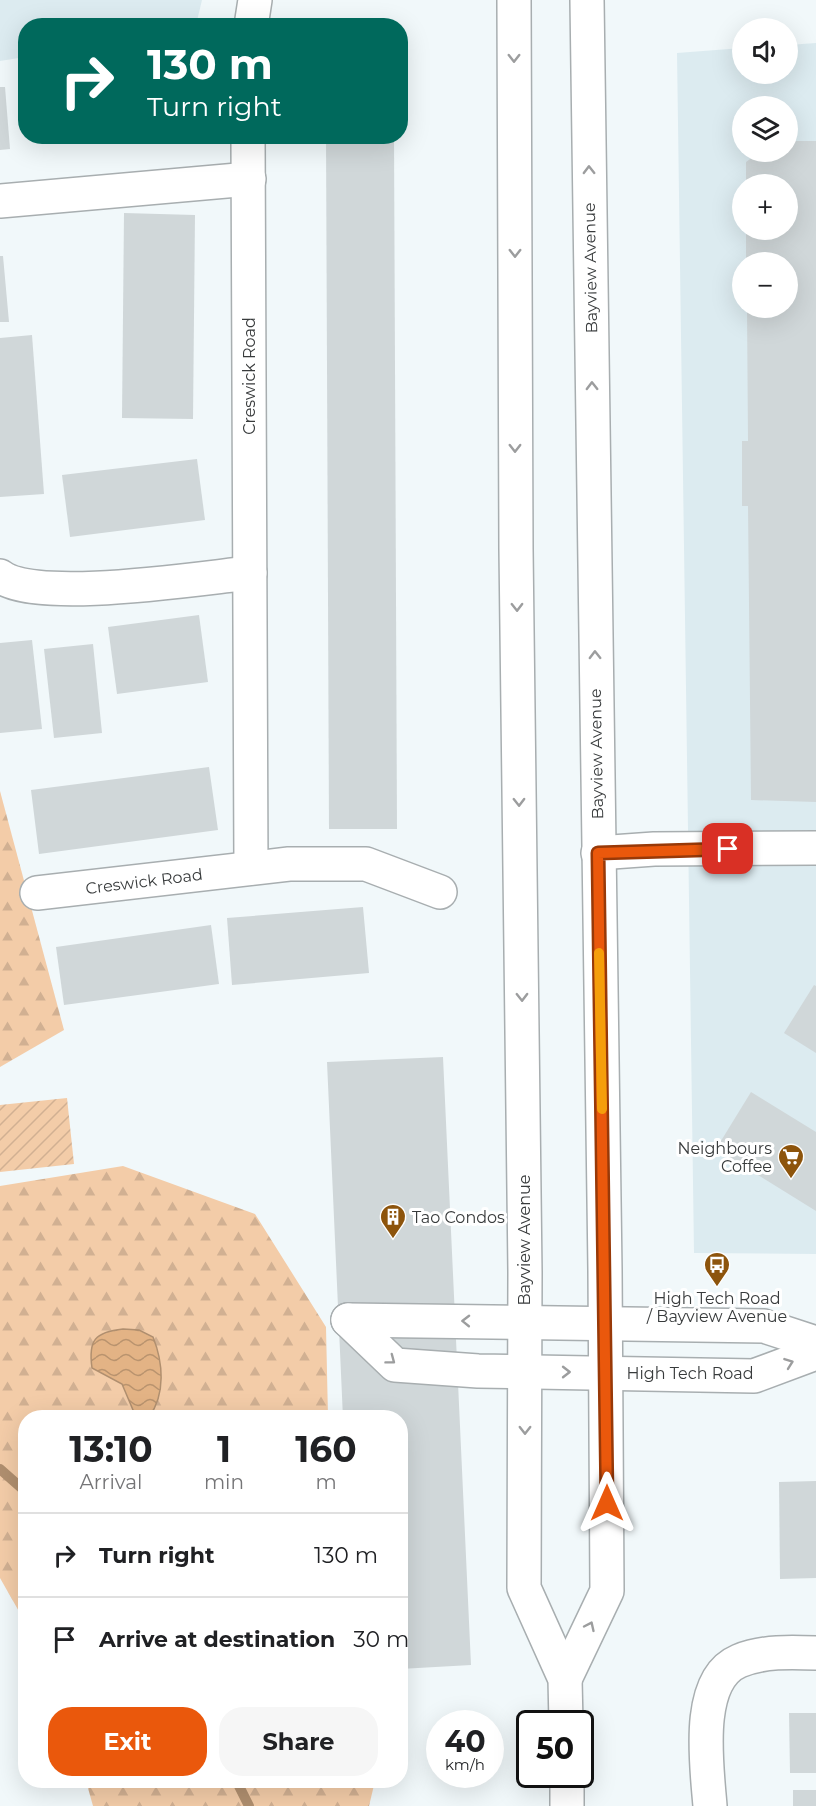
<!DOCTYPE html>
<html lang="en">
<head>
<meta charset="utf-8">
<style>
  body { margin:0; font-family:Montserrat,sans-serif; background:#f6f6f6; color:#202124; height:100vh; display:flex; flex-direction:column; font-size:22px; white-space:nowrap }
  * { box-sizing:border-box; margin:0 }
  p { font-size:20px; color:#757577 }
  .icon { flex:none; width:33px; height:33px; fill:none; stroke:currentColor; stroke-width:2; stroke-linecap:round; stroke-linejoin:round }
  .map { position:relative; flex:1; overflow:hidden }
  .sheet { position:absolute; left:18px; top:1410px; width:390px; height:378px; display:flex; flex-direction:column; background:#fff; border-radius:24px; box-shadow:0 6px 24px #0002 }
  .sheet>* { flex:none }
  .top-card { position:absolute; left:18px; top:18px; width:390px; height:126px; border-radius:24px; box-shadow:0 6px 24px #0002; background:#00695c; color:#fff; overflow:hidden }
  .buttons { position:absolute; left:732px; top:18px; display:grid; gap:12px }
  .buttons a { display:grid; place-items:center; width:66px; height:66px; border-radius:50%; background:#fff; box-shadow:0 6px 24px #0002; font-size:30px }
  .speed { position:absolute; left:426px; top:1710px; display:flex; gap:12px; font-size:30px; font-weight:700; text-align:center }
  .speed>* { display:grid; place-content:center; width:78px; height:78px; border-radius:50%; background:#fff; box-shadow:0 6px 24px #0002; line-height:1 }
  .speed small { font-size:15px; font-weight:400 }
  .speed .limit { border:3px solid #111; border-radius:9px; background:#fff; color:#111 }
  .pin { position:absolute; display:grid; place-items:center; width:51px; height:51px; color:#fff; margin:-26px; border-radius:12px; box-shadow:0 3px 9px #0006 }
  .me { position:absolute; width:66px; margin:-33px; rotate:0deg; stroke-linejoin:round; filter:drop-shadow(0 0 4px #0008) }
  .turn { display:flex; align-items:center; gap:21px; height:126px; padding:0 30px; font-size:27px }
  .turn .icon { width:78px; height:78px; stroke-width:2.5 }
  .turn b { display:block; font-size:42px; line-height:51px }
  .eta { display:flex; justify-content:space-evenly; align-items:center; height:102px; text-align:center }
  .eta b { font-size:36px; font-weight:700; line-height:42px }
  .primary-button { display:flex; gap:12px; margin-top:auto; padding:12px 30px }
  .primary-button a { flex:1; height:69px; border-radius:24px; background:#ea580c; color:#fff; font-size:24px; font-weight:700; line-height:69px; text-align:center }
  .primary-button a+a { background:#f6f6f6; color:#202124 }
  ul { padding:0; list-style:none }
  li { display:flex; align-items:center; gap:18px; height:84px; padding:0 30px; border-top:2px solid #e0e0e0 }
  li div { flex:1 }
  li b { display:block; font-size:22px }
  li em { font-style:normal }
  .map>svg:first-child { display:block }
  .built { fill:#dcebf0; fill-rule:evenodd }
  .forest { fill:url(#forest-firs) }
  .garden { fill:url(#garden-furrows) }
  .water { fill:url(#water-waves); stroke:#b08f6f; stroke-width:1.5 }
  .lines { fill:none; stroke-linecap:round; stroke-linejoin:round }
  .stream { stroke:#b08f6f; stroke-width:10 }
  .building { fill:#d0d7d9 }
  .minor-casing { stroke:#a8aeb0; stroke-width:36 }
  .major-casing { stroke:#a8aeb0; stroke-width:36 }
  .minor { stroke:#fff; stroke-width:33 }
  .major { stroke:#fff; stroke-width:33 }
  .oneway { stroke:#9c9d9e }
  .route-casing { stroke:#983908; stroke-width:15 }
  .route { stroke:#ea580c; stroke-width:10 }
  .slow { stroke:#f59e0b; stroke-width:10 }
  .labels { text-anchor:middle; stroke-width:6; stroke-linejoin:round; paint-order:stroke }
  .street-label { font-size:16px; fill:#383b3c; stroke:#fff }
  .poi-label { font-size:16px; fill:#383b3c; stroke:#fff; text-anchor:end }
</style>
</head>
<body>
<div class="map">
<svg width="816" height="1806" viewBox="0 0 816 1806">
  <defs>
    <pattern id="forest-firs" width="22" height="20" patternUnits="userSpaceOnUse" patternTransform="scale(1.5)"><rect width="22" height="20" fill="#f3cca8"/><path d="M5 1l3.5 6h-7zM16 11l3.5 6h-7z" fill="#d1b092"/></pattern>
    <pattern id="garden-furrows" width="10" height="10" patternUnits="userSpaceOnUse" patternTransform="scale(1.5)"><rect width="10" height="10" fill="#f3cca8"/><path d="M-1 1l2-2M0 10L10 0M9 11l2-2" fill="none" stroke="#d1b092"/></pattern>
    <pattern id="water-waves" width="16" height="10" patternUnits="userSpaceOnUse" patternTransform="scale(1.5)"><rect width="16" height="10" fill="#e3b385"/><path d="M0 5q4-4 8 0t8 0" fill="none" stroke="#b9936e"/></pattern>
  </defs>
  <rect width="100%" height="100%" fill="#f1f8fa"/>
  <g class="built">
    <polygon points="0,0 202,0 196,25 26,26 25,57 0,61"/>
    <path d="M816 43V1254L694 1253 677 53 742 48V74H788V45ZM742 106H788V152H742ZM742 184H788V230H742ZM742 262H788V308H742Z"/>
  </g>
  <g class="forest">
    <polygon points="0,791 64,1030 0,1067"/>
    <polygon points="123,1166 255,1214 326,1327 328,1417 26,1418 25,1622 0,1578 0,1186"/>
    <polygon points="86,1781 86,1780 375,1781 369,1806 93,1806"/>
  </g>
  <polygon class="garden" points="67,1098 74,1164 0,1172 0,1105"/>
  <path class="water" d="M123 1329 139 1330 153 1337C163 1362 166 1394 149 1417H136L122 1384 92 1368C88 1340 95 1332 123 1329Z"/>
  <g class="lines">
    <g class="stream">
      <polyline points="0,1469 26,1492"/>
      <polyline points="236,1780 249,1806"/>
    </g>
  </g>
  <g class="building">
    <polygon points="0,87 5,87 10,149 0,150"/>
    <polygon points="326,136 394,136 397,829 329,829"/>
    <polygon points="788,141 816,141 816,802 751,800 748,506 742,506 742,441 748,441 747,308 788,308 788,262 746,262 746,230 788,230 788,184 746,184 746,162 760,152 788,152"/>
    <polygon points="124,213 195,215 193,419 122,418"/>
    <polygon points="0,256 3,256 9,322 0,322"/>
    <polygon points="32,335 44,494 0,497 0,338"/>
    <polygon points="197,459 205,520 70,537 62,475"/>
    <polygon points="199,615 208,682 117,694 108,627"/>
    <polygon points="32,640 42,729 0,733 0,643"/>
    <polygon points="93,644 102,733 54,738 44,649"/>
    <polygon points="209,767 218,830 39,854 31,790"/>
    <polygon points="363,907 369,973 232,985 227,918"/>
    <polygon points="211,925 219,984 64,1005 56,947"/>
    <polygon points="814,985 816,986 816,1053 784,1033"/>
    <polygon points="443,1057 471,1665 400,1669 400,1418 343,1418 327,1062"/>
    <polygon points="751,1092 816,1132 816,1211 716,1149"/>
    <polygon points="816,1481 816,1578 780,1579 779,1482"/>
    <polygon points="789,1713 816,1713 816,1773 790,1773"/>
    <rect x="793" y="1790" width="23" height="16"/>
  </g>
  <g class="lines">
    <defs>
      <g id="minor">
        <polyline points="251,26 255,0"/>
        <polyline points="248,136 251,868"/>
        <polyline points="0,201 249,179"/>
        <path d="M0 576C35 604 200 578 250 573"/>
        <polyline points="598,853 654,849 816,848"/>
        <polyline points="37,893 289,864 366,864 440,892"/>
        <polyline points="348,1320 395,1365 478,1371 754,1376 816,1353"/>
        <polyline points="348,1320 764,1326 816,1343"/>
        <path d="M710 1806C707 1767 694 1680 739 1661 763 1651 791 1652 816 1653"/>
      </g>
      <g id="major">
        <polyline points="514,0 516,549 525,1272 524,1588 565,1679 566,1724"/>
        <polyline points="565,1679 607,1591 605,1270 587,0"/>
        <polyline points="567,1774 567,1806"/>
      </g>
    </defs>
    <use href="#minor" class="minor-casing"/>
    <use href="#major" class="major-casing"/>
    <use href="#minor" class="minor"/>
    <use href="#major" class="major"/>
  </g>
  <defs><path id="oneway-chevron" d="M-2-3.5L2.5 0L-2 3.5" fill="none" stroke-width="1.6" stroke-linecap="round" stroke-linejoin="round" transform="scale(1.5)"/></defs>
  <g class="oneway">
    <use href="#oneway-chevron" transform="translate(514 58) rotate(90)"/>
    <use href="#oneway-chevron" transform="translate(589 170) rotate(-91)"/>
    <use href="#oneway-chevron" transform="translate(515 253) rotate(90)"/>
    <use href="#oneway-chevron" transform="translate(592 386) rotate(-91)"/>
    <use href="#oneway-chevron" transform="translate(515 448) rotate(90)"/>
    <use href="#oneway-chevron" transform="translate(517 607) rotate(89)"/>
    <use href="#oneway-chevron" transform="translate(595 655) rotate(-91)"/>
    <use href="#oneway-chevron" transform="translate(519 802) rotate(89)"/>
    <use href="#oneway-chevron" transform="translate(522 997) rotate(89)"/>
    <use href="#oneway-chevron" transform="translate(466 1321) rotate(-179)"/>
    <use href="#oneway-chevron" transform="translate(391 1360) rotate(37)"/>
    <use href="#oneway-chevron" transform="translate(789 1363) rotate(-20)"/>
    <use href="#oneway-chevron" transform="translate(566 1372)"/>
    <use href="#oneway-chevron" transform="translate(525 1430) rotate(90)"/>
    <use href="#oneway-chevron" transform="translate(590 1626) rotate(-65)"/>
  </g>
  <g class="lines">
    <defs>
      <polyline id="route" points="607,1503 598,853 728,849"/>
    </defs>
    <use href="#route" class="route-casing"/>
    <use href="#route" class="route"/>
    <polyline class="slow" points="599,953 602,1109"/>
  </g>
  <defs>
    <symbol id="supermarket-pin" viewBox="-11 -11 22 30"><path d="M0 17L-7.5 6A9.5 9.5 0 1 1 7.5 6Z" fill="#8d540c" stroke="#fff"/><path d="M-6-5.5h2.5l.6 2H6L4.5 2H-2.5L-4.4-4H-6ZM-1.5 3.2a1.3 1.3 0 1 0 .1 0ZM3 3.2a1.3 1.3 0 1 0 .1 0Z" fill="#fff"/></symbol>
    <symbol id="building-pin" viewBox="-11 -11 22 30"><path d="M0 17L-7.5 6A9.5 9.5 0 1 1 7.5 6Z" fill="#8d540c" stroke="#fff"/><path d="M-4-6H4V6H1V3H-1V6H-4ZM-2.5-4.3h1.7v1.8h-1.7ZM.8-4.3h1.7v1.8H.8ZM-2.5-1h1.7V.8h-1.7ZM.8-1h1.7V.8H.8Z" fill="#fff"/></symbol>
    <symbol id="bus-pin" viewBox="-11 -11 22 30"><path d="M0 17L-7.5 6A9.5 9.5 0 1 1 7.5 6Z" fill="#8d540c" stroke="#fff"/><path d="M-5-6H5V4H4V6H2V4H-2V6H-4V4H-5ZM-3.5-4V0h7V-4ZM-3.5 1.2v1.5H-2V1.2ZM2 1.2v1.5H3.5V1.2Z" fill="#fff"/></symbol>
  </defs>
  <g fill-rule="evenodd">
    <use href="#supermarket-pin" x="776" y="1142" width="30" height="40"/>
    <use href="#building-pin" x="378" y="1202" width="30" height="40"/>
    <use href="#bus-pin" x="702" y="1250" width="30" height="40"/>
  </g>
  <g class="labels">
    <g class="street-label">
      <text transform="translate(590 268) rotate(-91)" y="6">Bayview Avenue</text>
      <text transform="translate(249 376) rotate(-90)" y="6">Creswick Road</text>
      <text transform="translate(596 754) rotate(-91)" y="6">Bayview Avenue</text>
      <text transform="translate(144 881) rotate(-7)" y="6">Creswick Road</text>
      <text transform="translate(524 1240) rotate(-90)" y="6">Bayview Avenue</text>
      <text x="690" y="1379">High Tech Road</text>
    </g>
    <g class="poi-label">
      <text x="772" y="1154">Neighbours<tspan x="772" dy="18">Coffee</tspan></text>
      <text x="412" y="1223" text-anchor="start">Tao Condos</text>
      <text x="717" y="1304" text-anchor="middle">High Tech Road<tspan x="717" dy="18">/ Bayview Avenue</tspan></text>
    </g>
  </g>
</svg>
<div class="buttons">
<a><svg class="icon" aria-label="sound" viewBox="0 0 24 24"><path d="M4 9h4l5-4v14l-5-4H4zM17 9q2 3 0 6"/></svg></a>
<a><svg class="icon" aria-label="layers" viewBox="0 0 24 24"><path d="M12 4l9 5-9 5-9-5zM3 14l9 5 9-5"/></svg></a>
<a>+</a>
<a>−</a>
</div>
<div class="speed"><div>40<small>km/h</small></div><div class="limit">50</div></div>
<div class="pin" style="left:728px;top:849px;background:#d93025"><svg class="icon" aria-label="arrive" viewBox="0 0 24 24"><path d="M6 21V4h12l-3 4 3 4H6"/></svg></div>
<svg class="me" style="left:607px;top:1503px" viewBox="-20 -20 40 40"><path d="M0-17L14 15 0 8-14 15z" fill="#ea580c" stroke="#fff" stroke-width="4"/></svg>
<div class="top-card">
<div class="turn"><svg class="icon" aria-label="right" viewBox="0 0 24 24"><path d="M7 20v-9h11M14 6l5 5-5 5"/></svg><div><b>130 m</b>Turn right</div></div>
</div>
<section class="sheet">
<div class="eta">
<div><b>13:10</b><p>Arrival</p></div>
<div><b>1</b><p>min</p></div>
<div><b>160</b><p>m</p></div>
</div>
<ul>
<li><svg class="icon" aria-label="right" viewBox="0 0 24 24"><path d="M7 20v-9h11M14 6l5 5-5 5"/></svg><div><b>Turn right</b></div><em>130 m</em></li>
<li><svg class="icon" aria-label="arrive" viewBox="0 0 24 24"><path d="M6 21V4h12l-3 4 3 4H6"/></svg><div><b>Arrive at destination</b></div><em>30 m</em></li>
</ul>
<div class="primary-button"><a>Exit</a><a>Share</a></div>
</section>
</div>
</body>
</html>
